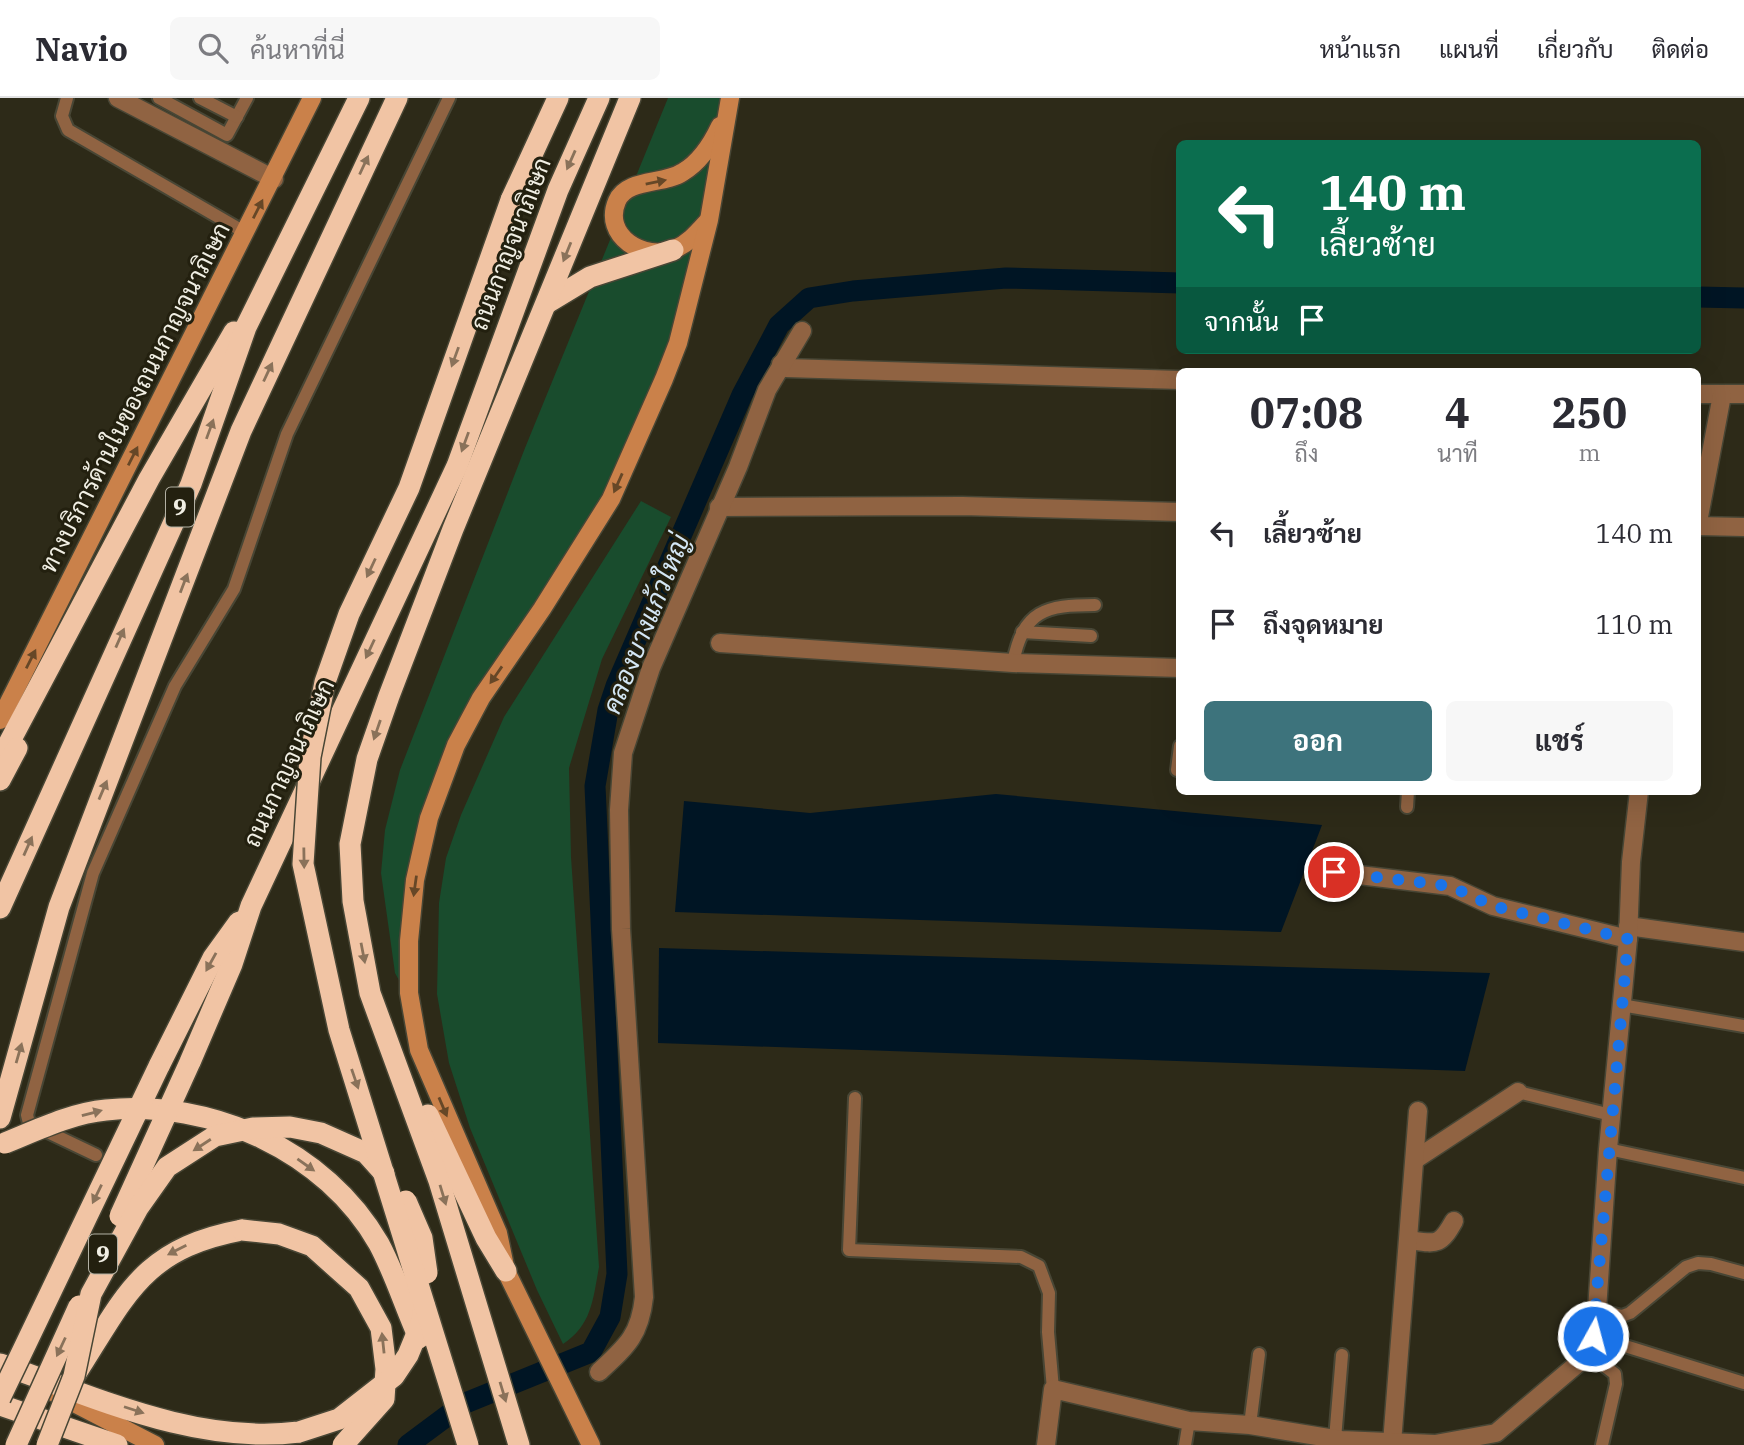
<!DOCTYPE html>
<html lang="th">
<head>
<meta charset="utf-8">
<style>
  body { margin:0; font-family:"IBM Plex Serif",Sarabun,serif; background:#f7f7f7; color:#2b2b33; height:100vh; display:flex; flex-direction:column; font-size:26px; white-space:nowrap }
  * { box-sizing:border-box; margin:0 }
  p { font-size:23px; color:#7c7c81 }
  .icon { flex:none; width:38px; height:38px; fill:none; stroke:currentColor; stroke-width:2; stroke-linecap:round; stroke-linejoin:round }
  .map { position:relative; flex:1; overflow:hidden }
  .drawer { position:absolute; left:1176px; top:270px; width:525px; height:427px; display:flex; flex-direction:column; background:#fff; border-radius:10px; box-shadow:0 7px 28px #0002 }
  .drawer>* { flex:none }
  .banner { position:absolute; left:1176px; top:42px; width:525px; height:214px; border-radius:10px; box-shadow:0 7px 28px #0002; background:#0b6e4f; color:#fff; overflow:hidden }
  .pin { position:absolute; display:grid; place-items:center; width:60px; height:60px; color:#fff; margin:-30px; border:4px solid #fff; border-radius:50%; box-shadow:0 2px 7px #0007 }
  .me { position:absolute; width:77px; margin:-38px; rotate:7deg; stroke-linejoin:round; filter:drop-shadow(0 0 5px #0008) }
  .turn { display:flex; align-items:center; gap:24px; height:147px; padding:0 28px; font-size:32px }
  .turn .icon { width:91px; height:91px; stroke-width:2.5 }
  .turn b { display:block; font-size:49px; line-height:60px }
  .then { display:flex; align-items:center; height:66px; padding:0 28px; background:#0003; gap:14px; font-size:26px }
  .eta { display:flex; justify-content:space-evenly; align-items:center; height:119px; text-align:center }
  .eta b { font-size:42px; font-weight:700; line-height:49px }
  .button { display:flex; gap:14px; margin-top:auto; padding:14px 28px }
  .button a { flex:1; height:80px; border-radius:10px; background:#3d737c; color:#fff; font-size:28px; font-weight:700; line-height:80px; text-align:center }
  .button a+a { background:#f7f7f7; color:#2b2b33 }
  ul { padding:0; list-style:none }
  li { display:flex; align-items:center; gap:21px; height:91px; padding:0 28px }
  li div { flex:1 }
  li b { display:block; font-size:26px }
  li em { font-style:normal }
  header { display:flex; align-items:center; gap:42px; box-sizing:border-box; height:98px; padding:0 35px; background:#fff; border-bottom:2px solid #e1e1e2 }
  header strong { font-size:33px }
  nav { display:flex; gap:38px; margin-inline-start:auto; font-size:24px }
  .search { width:490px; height:63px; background:#f7f7f7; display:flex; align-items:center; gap:18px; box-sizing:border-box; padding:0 24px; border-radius:10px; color:#7c7c81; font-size:26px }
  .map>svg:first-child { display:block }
  .green { fill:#194c2d }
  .water { fill:#001524 }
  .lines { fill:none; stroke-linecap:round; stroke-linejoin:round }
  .canal { stroke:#001524; stroke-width:21 }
  .lane-casing { stroke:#484635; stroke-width:16 }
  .street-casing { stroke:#484635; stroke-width:21 }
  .secondary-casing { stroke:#484635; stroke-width:21 }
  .highway-casing { stroke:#484635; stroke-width:24 }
  .lane { stroke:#906342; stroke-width:12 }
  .street { stroke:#906342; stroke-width:18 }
  .secondary { stroke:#ca814a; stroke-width:18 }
  .highway { stroke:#f1c4a4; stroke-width:21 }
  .highway-bridge-casing { stroke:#484635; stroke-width:24; stroke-linecap:butt }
  .highway-bridge { stroke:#f1c4a4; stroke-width:21 }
  .oneway { fill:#8a725a }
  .oneway2 { fill:#664727 }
  .route { stroke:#1a73e8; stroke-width:12; stroke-dasharray:0 21.6 }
  .labels { text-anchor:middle; stroke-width:6; stroke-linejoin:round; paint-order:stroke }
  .shield { fill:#23200f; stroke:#b3b1a4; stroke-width:2 }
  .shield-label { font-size:23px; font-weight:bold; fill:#f1efe4 }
  .street-label { font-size:24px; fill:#f1efe4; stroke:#23200f }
  .water-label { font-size:26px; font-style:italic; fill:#d4e7f5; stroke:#23200f }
</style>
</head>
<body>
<header>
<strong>Navio</strong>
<div class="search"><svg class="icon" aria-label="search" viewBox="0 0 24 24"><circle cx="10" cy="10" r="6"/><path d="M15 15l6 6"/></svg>ค้นหาที่นี่</div>
<nav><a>หน้าแรก</a><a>แผนที่</a><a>เกี่ยวกับ</a><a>ติดต่อ</a></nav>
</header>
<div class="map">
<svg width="1744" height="1347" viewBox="0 0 1744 1347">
  <rect width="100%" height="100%" fill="#2d2a18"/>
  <g class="green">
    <polygon points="668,0 737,0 671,285 566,481 467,643 426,758 416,884 401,886 395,875 381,775 385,732 400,672 525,350"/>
    <path d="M641 403 671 419 602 561 569 670 571 759 599 1169C593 1201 592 1227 563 1246L537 1192 470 1030 449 965 437 896 439 805 446 760 461 717 504 619Z"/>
  </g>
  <g class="water">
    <polygon points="996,696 1322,727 1281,834 675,814 684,703 810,715"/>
    <polygon points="659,850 1490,875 1465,973 658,945"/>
  </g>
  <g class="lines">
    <g class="canal">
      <polyline points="1698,199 1744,200"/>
      <polyline points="408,1347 463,1306 591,1254 610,1219 617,1176 595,688 608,612 616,588 742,297 779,227 809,200 853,193 1006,180 1180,185"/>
    </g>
    <defs>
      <g id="lane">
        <polyline points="67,0 62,18 68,32 246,135"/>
        <polyline points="159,0 227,37 247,0"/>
        <polyline points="200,0 237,19"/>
        <polyline points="1022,534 1091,538"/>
        <path d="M1013 565C1023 512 1046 507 1095 507"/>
        <polyline points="1177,672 1180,648"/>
        <polyline points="1407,709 1408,693"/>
        <polyline points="1621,907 1744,928"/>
        <polyline points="1518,994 1611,1017"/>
        <polyline points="855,1000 849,1152 1021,1159 1039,1168 1049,1195 1048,1234 1053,1291"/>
        <polyline points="1608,1051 1744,1080"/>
        <polyline points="96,1057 29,1025 27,1017 93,775 175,588 234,491 287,336 449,0"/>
        <polyline points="1597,1212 1622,1218 1630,1215 1686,1169 1698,1165 1711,1166 1744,1175"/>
        <polyline points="1593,1238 1744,1285"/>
        <polyline points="1589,1256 1615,1276 1616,1286 1602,1347"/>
        <polyline points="1250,1327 1259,1256"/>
        <polyline points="1335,1341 1342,1257"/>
        <polyline points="1185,1347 1189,1323"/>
      </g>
      <g id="street">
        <polyline points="118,0 274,81"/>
        <polyline points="781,266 786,270 1180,282"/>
        <polyline points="1698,296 1744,296"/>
        <polyline points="719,409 962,408 1180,414"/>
        <polyline points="1698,424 1722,297"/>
        <polyline points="1698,428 1744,429"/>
        <polyline points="720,545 1013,565 1180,570"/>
        <polyline points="1334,774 1450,788 1493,808 1628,841"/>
        <polyline points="1628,828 1744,844"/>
        <polyline points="1416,1061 1518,994"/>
        <path d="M1409 1142C1437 1146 1440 1148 1454 1123"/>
        <path d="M599 1274C627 1248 640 1237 644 1199L621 831 619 712 623 655 651 570 738 369 767 292 802 233"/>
        <polyline points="1392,1345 1418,1013"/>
        <polyline points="1046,1347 1053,1291 1189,1323 1250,1327 1341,1342 1435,1346 1496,1335 1589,1256 1597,1212 1608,1051 1628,841 1631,764 1639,693"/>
      </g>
      <g id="secondary">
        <path d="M708 123C698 134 689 145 675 151 644 164 602 138 617 103 627 80 664 87 683 74 700 64 712 45 720 28"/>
        <polyline points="0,622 312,0"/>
        <polyline points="53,1294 155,1347"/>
        <polyline points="591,1347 506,1173 498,1135 419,952 409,895 409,843 415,782 429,720 456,647 481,600 542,511 611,401 664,281 678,245 709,122 730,0"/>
      </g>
      <g id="highway">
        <polyline points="511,102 558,0"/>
        <polyline points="547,205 590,179 673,152"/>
        <polyline points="0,662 149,381 234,234"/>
        <polyline points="0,682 17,650"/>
        <polyline points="0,810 191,386 246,229 359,0"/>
        <polyline points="190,964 232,866 251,808 457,368 558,92 599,0"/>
        <polyline points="159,968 213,860 239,824"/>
        <polyline points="428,1017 486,1140 506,1173"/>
        <polyline points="0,1020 59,809 241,333 397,0"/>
        <path d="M0 1266C95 1299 196 1347 299 1334"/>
        <path d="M75 1277C126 1198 141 1151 242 1132"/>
        <polyline points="0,1307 117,1347"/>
        <polyline points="519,1347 439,1083 370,895 353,803 350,746 367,661 389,598 453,431 630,0"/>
      </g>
    </defs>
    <use href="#lane" class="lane-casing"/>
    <use href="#street" class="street-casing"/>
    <use href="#secondary" class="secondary-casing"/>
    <use href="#highway" class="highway-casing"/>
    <use href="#lane" class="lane"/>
    <use href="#street" class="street"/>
    <use href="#secondary" class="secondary"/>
    <use href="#highway" class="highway"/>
    <defs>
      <g id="highway-bridge">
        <path d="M5 1045C37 1032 72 1015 106 1012 211 1001 326 1053 379 1146 395 1176 405 1209 419 1240"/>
        <polyline points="406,1103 422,1140 427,1175"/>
        <polyline points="120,1118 190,964"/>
        <polyline points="242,1132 279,1136 312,1148 359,1190 381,1230 386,1271 384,1301 343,1347"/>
        <polyline points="0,1300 159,968"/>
        <polyline points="299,1334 339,1321 394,1278 408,1257 422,1223 424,1207"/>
        <polyline points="16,1347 79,1208"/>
        <polyline points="47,1347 74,1278 91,1196 138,1110 167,1069 215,1038 253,1030 290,1029 321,1035 366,1055 384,1075"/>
        <polyline points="468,1347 339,932 303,766 310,659 325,584 349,516 409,390 511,102"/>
      </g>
    </defs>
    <use href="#highway-bridge" class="highway-bridge-casing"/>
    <use href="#highway-bridge" class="highway-bridge"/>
  </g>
  <defs><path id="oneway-solid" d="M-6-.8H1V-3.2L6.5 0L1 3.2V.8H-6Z" transform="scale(1.75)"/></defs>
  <g class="oneway">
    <use href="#oneway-solid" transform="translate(571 62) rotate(114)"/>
    <use href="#oneway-solid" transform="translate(364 67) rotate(-65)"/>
    <use href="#oneway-solid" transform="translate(567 154) rotate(112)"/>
    <use href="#oneway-solid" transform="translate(455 259) rotate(110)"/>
    <use href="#oneway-solid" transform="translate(268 274) rotate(-65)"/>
    <use href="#oneway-solid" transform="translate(210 331) rotate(-70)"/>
    <use href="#oneway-solid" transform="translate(465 344) rotate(110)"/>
    <use href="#oneway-solid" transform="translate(371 470) rotate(115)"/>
    <use href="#oneway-solid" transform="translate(184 485) rotate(-69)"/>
    <use href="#oneway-solid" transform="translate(120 540) rotate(-66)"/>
    <use href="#oneway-solid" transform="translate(370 551) rotate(115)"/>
    <use href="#oneway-solid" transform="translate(377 632) rotate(109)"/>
    <use href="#oneway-solid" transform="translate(103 692) rotate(-67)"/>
    <use href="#oneway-solid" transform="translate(28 748) rotate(-66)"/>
    <use href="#oneway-solid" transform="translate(304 760) rotate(89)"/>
    <use href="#oneway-solid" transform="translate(363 855) rotate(79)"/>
    <use href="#oneway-solid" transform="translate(211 864) rotate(119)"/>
    <use href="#oneway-solid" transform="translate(19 955) rotate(-74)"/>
    <use href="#oneway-solid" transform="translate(355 981) rotate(71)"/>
    <use href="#oneway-solid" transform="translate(92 1015) rotate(-15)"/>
    <use href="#oneway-solid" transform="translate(202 1047) rotate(147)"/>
    <use href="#oneway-solid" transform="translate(306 1067) rotate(35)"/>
    <use href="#oneway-solid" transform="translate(97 1096) rotate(116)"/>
    <use href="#oneway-solid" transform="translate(443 1097) rotate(73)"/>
    <use href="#oneway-solid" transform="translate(177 1152) rotate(153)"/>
    <use href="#oneway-solid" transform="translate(383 1245) rotate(-96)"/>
    <use href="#oneway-solid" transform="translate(61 1249) rotate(115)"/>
    <use href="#oneway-solid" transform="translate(503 1294) rotate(73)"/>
    <use href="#oneway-solid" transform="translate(134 1312) rotate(18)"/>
  </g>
  <g class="oneway2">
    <use href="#oneway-solid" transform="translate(656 84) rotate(-11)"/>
    <use href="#oneway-solid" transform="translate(258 111) rotate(-63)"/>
    <use href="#oneway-solid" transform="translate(133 358) rotate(-63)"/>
    <use href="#oneway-solid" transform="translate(618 385) rotate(114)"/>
    <use href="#oneway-solid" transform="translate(31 561) rotate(-63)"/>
    <use href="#oneway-solid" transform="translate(496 577) rotate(125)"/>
    <use href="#oneway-solid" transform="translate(415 788) rotate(98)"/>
    <use href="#oneway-solid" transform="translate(443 1009) rotate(67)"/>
  </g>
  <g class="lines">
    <polyline class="route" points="1334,774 1450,788 1493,808 1628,841 1593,1238"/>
  </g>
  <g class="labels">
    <g class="shield">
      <rect x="166" y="389.5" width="28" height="39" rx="5"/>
      <rect x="89" y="1136.5" width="28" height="39" rx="5"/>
    </g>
    <g class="shield-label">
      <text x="180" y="417">9</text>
      <text x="103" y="1164">9</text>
    </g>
    <g class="street-label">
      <text transform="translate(511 146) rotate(-69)" y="8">ถนนกาญจนาภิเษก</text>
      <text transform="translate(135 300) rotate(-63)" y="8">ทางบริการด้านในของถนนกาญจนาภิเษก</text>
      <text transform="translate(289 665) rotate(-65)" y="8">ถนนกาญจนาภิเษก</text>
    </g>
    <g class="water-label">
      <text transform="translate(646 526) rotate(-68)" y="9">คลองบางแก้วใหญ่</text>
    </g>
  </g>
</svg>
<div class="pin" style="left:1334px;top:774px;background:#d93025"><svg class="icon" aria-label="arrive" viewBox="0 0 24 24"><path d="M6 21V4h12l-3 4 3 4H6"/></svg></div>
<svg class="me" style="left:1593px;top:1238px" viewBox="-20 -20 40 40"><circle r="17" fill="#1a73e8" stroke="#fff" stroke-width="3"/><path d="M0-11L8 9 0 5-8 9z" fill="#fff"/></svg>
<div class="banner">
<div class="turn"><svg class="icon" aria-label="left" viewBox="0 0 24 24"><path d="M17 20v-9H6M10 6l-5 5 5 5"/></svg><div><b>140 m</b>เลี้ยวซ้าย</div></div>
<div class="then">จากนั้น<svg class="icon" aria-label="arrive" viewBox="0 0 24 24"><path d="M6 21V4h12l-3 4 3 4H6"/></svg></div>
</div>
<section class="drawer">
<div class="eta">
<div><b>07:08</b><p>ถึง</p></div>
<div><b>4</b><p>นาที</p></div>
<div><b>250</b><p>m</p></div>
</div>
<ul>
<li><svg class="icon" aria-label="left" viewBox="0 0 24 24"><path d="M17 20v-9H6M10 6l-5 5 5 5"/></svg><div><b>เลี้ยวซ้าย</b></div><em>140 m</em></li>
<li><svg class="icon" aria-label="arrive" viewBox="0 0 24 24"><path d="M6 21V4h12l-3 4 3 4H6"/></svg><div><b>ถึงจุดหมาย</b></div><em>110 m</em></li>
</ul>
<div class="button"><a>ออก</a><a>แชร์</a></div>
</section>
</div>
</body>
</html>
